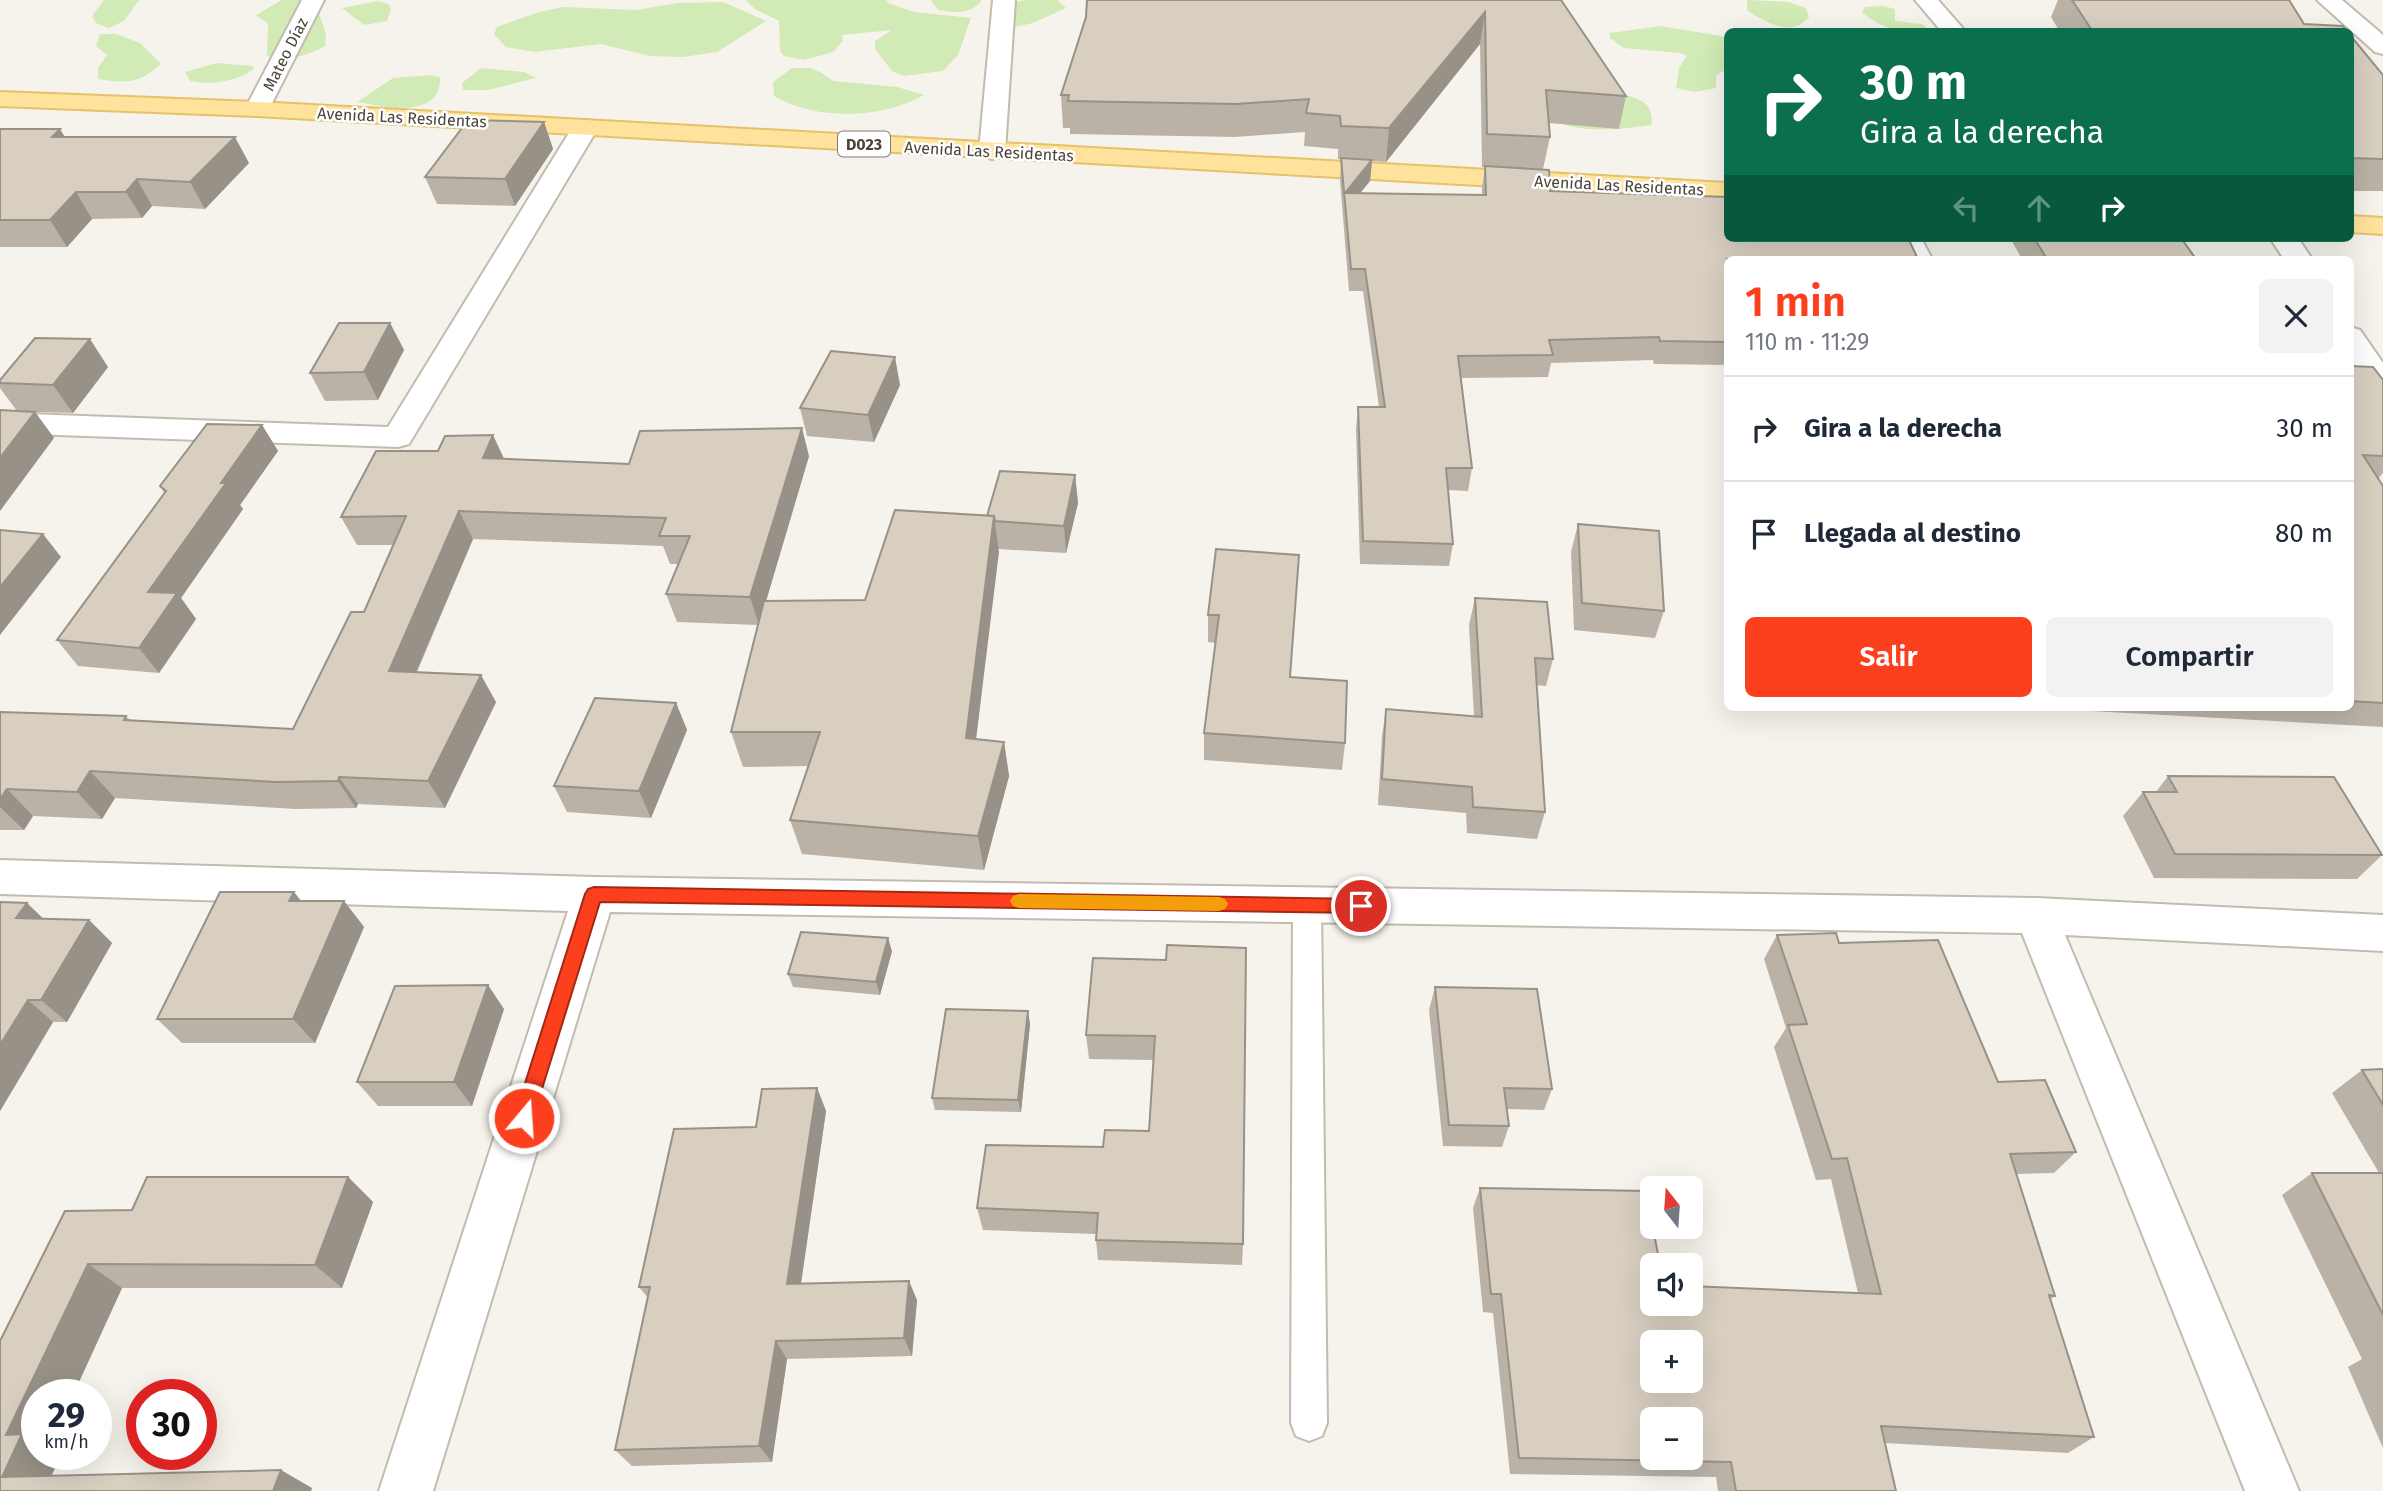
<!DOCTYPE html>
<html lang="es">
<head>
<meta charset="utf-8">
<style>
  body { margin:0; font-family:"Fira Sans",sans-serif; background:#f2f2f3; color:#1f2937; height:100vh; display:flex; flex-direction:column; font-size:26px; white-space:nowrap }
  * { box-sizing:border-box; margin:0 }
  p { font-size:23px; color:#747a83 }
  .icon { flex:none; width:38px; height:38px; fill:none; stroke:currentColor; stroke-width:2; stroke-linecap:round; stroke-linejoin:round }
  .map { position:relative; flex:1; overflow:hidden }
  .details { position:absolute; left:1724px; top:256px; width:630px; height:455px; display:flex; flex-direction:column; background:#fff; border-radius:10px; box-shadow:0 7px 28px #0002 }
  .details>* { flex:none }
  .top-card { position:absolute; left:1724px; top:28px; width:630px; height:214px; border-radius:10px; box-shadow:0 7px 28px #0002; background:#0b6e4f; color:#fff; overflow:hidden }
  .needle { width:46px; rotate:343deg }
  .tools { position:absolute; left:1640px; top:1176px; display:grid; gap:14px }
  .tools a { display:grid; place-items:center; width:63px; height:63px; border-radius:10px; background:#fff; box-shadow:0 7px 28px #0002; font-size:35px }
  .speed { position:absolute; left:21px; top:1379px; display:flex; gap:14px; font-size:35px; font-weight:700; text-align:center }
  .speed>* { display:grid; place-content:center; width:91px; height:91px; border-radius:50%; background:#fff; box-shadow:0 7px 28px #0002; line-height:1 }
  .speed small { font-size:18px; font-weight:400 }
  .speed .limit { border:10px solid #d22; background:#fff; color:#111 }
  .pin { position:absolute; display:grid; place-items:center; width:60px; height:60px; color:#fff; margin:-30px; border:4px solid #fff; border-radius:50%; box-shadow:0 2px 7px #0007 }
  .me { position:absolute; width:77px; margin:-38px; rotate:18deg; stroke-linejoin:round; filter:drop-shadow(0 0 5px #0008) }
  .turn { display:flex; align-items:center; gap:24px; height:147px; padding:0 21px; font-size:32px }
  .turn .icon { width:91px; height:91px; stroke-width:2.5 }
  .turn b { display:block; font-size:49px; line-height:60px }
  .lanes { display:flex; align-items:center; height:66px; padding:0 21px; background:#0003; justify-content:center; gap:35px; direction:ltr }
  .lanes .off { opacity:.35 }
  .round { display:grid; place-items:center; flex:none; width:74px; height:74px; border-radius:10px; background:#f2f2f3 }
  .summary { display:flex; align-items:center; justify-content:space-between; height:119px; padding:0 21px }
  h1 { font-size:42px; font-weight:600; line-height:52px; color:#fc3f1d }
  .action { display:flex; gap:14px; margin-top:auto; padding:14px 21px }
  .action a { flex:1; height:80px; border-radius:10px; background:#fc3f1d; color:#fff; font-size:28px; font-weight:600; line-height:80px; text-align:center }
  .action a+a { background:#f2f2f3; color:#1f2937 }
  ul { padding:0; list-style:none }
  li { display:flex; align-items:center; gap:21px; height:105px; padding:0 21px; border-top:2px solid #e0e1e3 }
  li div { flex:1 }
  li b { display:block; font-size:26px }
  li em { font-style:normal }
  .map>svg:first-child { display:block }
  .green { fill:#d2eab5 }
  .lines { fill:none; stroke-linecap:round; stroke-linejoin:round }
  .lane-casing { stroke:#c2bbae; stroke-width:4 }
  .street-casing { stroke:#c2bbae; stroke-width:4 }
  .primary-casing { stroke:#e6c16a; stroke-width:4 }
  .lane { fill:#fff; fill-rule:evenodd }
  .street { fill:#fff; fill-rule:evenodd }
  .primary { fill:#ffe39c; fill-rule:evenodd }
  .wall { fill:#bab2a6; fill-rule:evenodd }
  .shaded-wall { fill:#979187 }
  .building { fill:#d8cfc1; stroke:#979187; stroke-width:2; fill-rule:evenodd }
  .route { fill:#fc3f1d; stroke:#a42913; stroke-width:2 }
  .slow { fill:#f59e0b }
  .labels { text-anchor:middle; stroke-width:5; stroke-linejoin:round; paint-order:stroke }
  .far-street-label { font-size:16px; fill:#4b4439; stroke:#fff }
  .shield { fill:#fff; stroke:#817c74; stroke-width:2 }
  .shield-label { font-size:16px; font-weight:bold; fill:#4b4439 }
</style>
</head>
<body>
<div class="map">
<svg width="2383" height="1491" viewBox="0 0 2383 1491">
  <rect width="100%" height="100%" fill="#f6f3ec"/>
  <g class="green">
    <polygon points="104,0 139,0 124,21 109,28 96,23 92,16"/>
    <path d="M282 0H315L326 35 325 46C309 55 285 63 267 56L268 24 256 15Z"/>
    <polygon points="746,0 886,0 888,3 914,12 971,18 958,55 943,71 904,76 892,71 875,49 875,41 892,30 842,35 843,41 833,52 804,60 784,56 780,51 779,21 755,9"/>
    <path d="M931 0H980L981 2C966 15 957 13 938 10Z"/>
    <polygon points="1025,0 1057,0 1066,8 1033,23 1015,27 1007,21 1003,5"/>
    <path d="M1747 0 1789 2 1806 8 1809 17C1792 38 1764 22 1747 10Z"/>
    <polygon points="378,1 389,4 391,10 387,21 364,25 342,8"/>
    <polygon points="723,2 766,21 717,52 683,57 650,56 601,44 534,52 506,47 494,34 497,27 539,12 563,7 636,10 677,3"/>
    <path d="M1884 6 1895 9V21L1922 24 1931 31C1904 32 1883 31 1862 12L1865 7Z"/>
    <polygon points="1661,26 1727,37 1727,69 1716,75 1716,88 1695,92 1676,88 1679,68 1687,56 1681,53 1624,48 1610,38 1610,33"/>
    <path d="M100 34H116L140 43 161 64C140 83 126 84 98 79V68L107 55 96 46Z"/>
    <path d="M217 63 253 66 254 69C236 82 211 85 190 81L185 72Z"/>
    <polygon points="481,68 524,72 536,78 488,90 463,90 462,83"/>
    <path d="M792 68H810L822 73 833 81 897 87 924 95C881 119 817 121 774 96L773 82Z"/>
    <path d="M429 75 440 77C441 120 385 107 357 102L393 78Z"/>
    <path d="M1624 95C1641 98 1655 106 1651 125 1622 129 1570 136 1548 115Z"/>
  </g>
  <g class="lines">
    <defs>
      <g id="lane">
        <polygon points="1903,238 1921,238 1932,259 1912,259"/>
        <polygon points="1307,893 1317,897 1321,905 1327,1423 1322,1436 1309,1441 1296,1436 1291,1423 1293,905 1297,897"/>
      </g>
      <g id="street">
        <polygon points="302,0 324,0 269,109 266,114 257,116 248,114 245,109"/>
        <polygon points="993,0 1015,0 1005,151 1001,156 992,159 983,156 979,151"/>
        <polygon points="1915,0 1938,0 1966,32 1942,32"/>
        <polygon points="2317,0 2342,0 2383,35 2383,54 2375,52"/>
        <polygon points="585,120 594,123 598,128 409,444 398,447 0,433 0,413 388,427 572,128 576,123"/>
        <polygon points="2270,238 2298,238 2312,259 2284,259"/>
        <polygon points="2350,327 2360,330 2383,363 2383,394 2372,392 2350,359"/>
        <polygon points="0,860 594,877 2036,898 2383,915 2383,951 2065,935 2299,1491 2245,1491 2022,933 610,912 433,1491 379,1491 568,911 0,894"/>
      </g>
      <g id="primary">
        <polygon points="0,92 257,102 1727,183 1727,199 257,116 0,106"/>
        <polygon points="2350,216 2383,218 2383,234 2350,232"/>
      </g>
    </defs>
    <use href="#lane" class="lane-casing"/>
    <use href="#street" class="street-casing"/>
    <use href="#primary" class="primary-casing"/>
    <use href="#lane" class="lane"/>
    <use href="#street" class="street"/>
    <use href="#primary" class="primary"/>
  </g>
  <g class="wall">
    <path d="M1561 0 1626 96 1619 129 1549 123 1550 137 1543 169 1550 191 1727 259V365L1654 364 1653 360 1551 363 1548 377 1461 378 1472 468 1468 491 1448 490 1453 544 1449 566 1360 564 1356 429 1358 407H1379L1363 291H1349L1340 180 1341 159H1338V149L1304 146 1305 132 1235 137 1070 134V128H1063L1061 95ZM1480 44 1482 167H1485L1482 188V195L1360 193 1370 181 1372 161 1386 162Z"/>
    <polygon points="2058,0 2289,0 2304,24 2347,32 2060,32 2051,17"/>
    <polygon points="2350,35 2383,75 2383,191 2350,191"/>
    <polygon points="544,122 553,149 515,206 437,204 425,177"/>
    <polygon points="0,129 65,137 249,163 205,209 152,206 142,218 92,219 67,247 0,247"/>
    <polygon points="2010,238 2181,238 2196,259 2022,259"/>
    <polygon points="390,323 404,350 378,400 325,401 310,373"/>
    <polygon points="2350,366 2383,380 2383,473 2378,479 2383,486 2383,727 2091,711 2090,707 2350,707"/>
    <polygon points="108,367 73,413 35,412 54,438 17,411 0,388 0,380"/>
    <polygon points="900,385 874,442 807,436 800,408"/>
    <polygon points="262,425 278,451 240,505 243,509 181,598 196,619 159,673 78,666 57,640 165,494 160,486"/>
    <polygon points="809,456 766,601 865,600 987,516 1075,475 1078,503 1066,553 998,549 976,739 1004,742 1009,776 984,870 802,854 790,820 808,766 743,767 731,732 758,625 677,622 666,594 678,564 670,564 663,546 473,539 417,672 496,702 445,808 358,804 356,808 296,809 115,798 102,819 33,816 24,830 0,830 0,712 126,716 130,720 293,729 364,612 394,545 357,545 341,517 504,459 629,464"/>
    <polygon points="1578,524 1664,611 1655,638 1574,630 1571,552"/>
    <polygon points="1216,549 1290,677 1345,743 1342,770 1204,760 1204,733 1215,643 1208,642 1208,615"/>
    <polygon points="1475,598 1553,659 1546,686 1536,685 1545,812 1537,839 1467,833 1466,813 1378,805 1382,736 1386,709 1474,716 1469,625"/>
    <polygon points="676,703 687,730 651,818 567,812 554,786"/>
    <polygon points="2168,776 2382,855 2357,879 2154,878 2123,816 2143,792 2156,792"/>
    <polygon points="302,901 344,901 364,927 315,1043 182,1043 157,1019"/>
    <polygon points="0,902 44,919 89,920 112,943 67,1022 53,1022 0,1111"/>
    <polygon points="1777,935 1839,943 2076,1152 2054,1173 2017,1174 2055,1296 2050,1300 2094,1437 2068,1453 1885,1443 1896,1491 1718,1491 1716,1477 1510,1474 1493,1313 1483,1312 1473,1208 1480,1188 1652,1304 1858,1293 1831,1179 1816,1180 1774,1047 1786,1028 1764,959"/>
    <polygon points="892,951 880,995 793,987 788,974"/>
    <polygon points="1166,960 1243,1244 1242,1265 1098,1260 1096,1240 1096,1234 983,1230 977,1208 1103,1147 1149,1131 1154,1060 1089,1059 1086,1035"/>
    <polygon points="1435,987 1552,1089 1544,1110 1507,1109 1509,1126 1502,1147 1443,1146 1429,1010"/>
    <polygon points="504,1009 472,1106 378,1106 357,1082"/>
    <polygon points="1030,1024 1021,1112 935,1110 932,1098"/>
    <polygon points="2383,1069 2383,1448 2348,1367 2362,1359 2282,1195 2312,1173 2379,1173 2332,1093 2362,1070"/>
    <polygon points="817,1088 826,1111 801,1284 917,1300 912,1356 787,1359 772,1462 632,1466 615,1450 648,1298 639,1287 756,1127"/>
    <polygon points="348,1177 373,1202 342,1288 122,1288 73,1395 37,1395 37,1454 61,1454 51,1476 312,1488 311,1491 0,1491 0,1341 132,1210"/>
  </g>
  <g class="shaded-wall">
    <polygon points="1485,12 1480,44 1386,162 1389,128"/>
    <polygon points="544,122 553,149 515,206 505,179"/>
    <polygon points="60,129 76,155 52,137"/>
    <polygon points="235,137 249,163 205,209 190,182"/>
    <polygon points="1372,160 1370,181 1346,211 1345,193"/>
    <polygon points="137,179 152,206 142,218 126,192"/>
    <polygon points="76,192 92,219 67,247 50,220"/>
    <polygon points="390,323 404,350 378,400 364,372"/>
    <polygon points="90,339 108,367 73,413 53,385"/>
    <polygon points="895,357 900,385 874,442 868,415"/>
    <polygon points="35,412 54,438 0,511 0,458"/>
    <polygon points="262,425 278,451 240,505 243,509 181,598 196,619 159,673 139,648 148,592 221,483"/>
    <polygon points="802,428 809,456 759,625 750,597"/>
    <polygon points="493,435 506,463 483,458"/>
    <polygon points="1075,475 1078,503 1066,553 1064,526"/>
    <polygon points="459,511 473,539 405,698 389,671"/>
    <polygon points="994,516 999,552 972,772 966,738"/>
    <polygon points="43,534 61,557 0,635 0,587"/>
    <polygon points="481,675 496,702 445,808 428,781"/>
    <polygon points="676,703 687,730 651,818 639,791"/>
    <polygon points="1004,742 1009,776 984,870 978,836"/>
    <polygon points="90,771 115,798 102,819 77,792"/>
    <polygon points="339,777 358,804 356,808 338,781"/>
    <polygon points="7,789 33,816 24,830 0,807 0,799"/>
    <polygon points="294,892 315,918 289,901"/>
    <polygon points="344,901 364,927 315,1043 293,1019"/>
    <polygon points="27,903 51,926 16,918"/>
    <polygon points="89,920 112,943 67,1022 41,1000"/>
    <polygon points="888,938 892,951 880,995 876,982"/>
    <polygon points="488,985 504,1009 472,1106 454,1082"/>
    <polygon points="28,1000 53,1022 0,1111 0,1045"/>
    <polygon points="1028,1011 1030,1024 1021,1112 1018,1100"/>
    <polygon points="817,1088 826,1111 798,1303 787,1284"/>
    <polygon points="348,1177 373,1202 342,1288 315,1265"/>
    <polygon points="88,1264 122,1288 73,1395 37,1395 37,1454 61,1454 45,1491 2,1477 6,1435"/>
    <polygon points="909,1281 917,1300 912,1356 904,1338"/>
    <polygon points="776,1341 787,1359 772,1462 759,1446"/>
    <polygon points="281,1470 312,1488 311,1491 273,1491"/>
  </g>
  <g class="building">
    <polygon points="1087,0 1561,0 1626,96 1546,90 1550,137 1487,134 1485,12 1389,128 1341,126 1340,116 1306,113 1309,99 1236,104 1068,101 1069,95 1061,95 1086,17"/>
    <polygon points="2072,0 2289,0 2304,24 2343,26 2347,32 2093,32"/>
    <polygon points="2350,35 2383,75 2383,159 2350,158"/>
    <polygon points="468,120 544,122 505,179 425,177"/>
    <polygon points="0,129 60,129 52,137 235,137 190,182 137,179 126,192 76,192 50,220 0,220"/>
    <polygon points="1341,158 1372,160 1345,193 1486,195 1485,166 1549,170 1550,191 1727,197 1727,238 1908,238 1918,259 1727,259 1727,342 1660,341 1659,337 1549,340 1553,355 1458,356 1472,468 1446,468 1453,544 1363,541 1358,407 1385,407 1365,269 1351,269"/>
    <polygon points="2034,238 2181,238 2196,259 2047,259"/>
    <polygon points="339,323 390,323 364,372 310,373"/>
    <polygon points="35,338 90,339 53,385 0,383 0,380"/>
    <polygon points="831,351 895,357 868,415 800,408"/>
    <polygon points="2350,366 2373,367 2383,380 2383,456 2363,455 2383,486 2383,703 2350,701"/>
    <polygon points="0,410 35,412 0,458"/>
    <polygon points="207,424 262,425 221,483 226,483 148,592 177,593 139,648 57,640 166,491 160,486"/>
    <polygon points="802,428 750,597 666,594 690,536 659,536 666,518 459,511 389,671 481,675 428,781 339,777 338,781 276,782 90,771 77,792 7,789 0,799 0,712 126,716 124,720 293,729 351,612 364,612 406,516 341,517 376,451 438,451 445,436 493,435 483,458 629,464 640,431"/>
    <polygon points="1000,471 1075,475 1064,526 995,521 994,516 987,516"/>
    <polygon points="895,510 994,516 966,738 1004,742 978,836 790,820 820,732 731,732 764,601 865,600"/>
    <polygon points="1578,524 1659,531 1664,611 1582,603"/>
    <polygon points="0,530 43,534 0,587"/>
    <polygon points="1216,549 1299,555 1290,677 1347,681 1345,743 1204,733 1219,615 1208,615"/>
    <polygon points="1475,598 1547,602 1553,659 1535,658 1545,812 1473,807 1472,787 1382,779 1386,709 1482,717"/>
    <polygon points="595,698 676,703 639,791 554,786"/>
    <polygon points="2168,776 2334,777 2382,855 2175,854 2143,792 2177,792"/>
    <polygon points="220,892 294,892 289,901 344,901 293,1019 157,1019"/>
    <polygon points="0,902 27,903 16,918 89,920 41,1000 28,1000 0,1045"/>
    <polygon points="801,932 888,938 876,982 788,974"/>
    <path d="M1836 933 1839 943 1938 940 1998 1082 2045 1080 2076 1152 2010 1154 2055 1296 2049 1295 2094 1437 1881 1426 1896 1491H1736L1731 1462 1519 1458 1501 1294H1491L1480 1188 1646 1191 1660 1265H1652V1304H1690V1286L1881 1294 1847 1158 1832 1159 1788 1025 1807 1024 1777 935ZM1652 1342H1690V1381H1652ZM1652 1419H1690V1458H1652Z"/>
    <polygon points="1167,945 1246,948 1243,1244 1096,1240 1098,1213 977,1208 986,1145 1103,1147 1105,1130 1149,1131 1155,1036 1086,1035 1093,958 1166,960"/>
    <polygon points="488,985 454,1082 357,1082 395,986"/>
    <polygon points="1435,987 1537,989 1552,1089 1504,1088 1509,1126 1449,1125"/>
    <polygon points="946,1009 1028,1011 1018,1100 932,1098"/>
    <polygon points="2383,1069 2383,1105 2362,1070"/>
    <polygon points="817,1088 787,1284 909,1281 904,1338 776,1341 759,1446 615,1450 650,1287 639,1287 674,1129 756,1127 762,1089"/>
    <polygon points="2312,1173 2383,1173 2383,1315"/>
    <polygon points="147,1177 348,1177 315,1265 88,1264 6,1435 22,1434 2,1477 281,1470 273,1491 0,1491 0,1341 65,1211 132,1210"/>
  </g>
  <polygon class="route" points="594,887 1361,899 1367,901 1370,906 1367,911 1361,913 600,902 533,1118 530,1124 524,1127 517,1124 514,1118 585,894 588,889"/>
  <polygon class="slow" points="1019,894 1219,897 1225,899 1228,904 1225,909 1219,911 1019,908 1013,906 1010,901 1013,896"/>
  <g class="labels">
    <g class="far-street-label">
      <text transform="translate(285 54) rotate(-63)" y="6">Mateo Díaz</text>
      <text transform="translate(402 117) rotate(3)" y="6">Avenida Las Residentas</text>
      <text transform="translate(989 151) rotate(3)" y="6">Avenida Las Residentas</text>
      <text transform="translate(1619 185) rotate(3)" y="6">Avenida Las Residentas</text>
    </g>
    <rect class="shield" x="838" y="131.5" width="52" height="25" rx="5"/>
    <g class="shield-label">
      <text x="864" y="150">D023</text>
    </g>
  </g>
</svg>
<div class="tools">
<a><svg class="needle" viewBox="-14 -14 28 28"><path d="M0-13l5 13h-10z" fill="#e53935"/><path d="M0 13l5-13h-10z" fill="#747a83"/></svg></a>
<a><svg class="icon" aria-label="sound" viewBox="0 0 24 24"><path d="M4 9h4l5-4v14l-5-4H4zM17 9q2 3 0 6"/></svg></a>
<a>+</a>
<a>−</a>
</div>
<div class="speed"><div>29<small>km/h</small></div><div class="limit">30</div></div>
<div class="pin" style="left:1361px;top:906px;background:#d93025"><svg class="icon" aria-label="arrive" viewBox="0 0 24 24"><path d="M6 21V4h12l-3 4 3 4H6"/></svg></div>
<svg class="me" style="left:524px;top:1118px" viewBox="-20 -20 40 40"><circle r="17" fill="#fc3f1d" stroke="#fff" stroke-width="3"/><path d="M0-11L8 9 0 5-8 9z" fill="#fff"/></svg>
<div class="top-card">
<div class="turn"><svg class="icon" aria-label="right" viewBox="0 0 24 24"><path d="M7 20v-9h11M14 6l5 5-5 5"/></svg><div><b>30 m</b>Gira a la derecha</div></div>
<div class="lanes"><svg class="icon off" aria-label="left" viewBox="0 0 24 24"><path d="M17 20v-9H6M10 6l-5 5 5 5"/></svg><svg class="icon off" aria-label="ahead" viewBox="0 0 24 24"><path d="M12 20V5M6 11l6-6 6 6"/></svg><svg class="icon" aria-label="right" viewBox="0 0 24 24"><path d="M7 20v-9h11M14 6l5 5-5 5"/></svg></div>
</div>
<section class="details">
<div class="summary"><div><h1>1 min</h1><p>110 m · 11:29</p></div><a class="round"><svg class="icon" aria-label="close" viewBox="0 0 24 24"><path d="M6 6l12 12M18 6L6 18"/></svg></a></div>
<ul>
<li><svg class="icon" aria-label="right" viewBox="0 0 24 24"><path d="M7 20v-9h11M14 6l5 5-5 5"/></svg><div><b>Gira a la derecha</b></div><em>30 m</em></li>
<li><svg class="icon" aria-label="arrive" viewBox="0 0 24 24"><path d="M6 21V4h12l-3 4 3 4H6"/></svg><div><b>Llegada al destino</b></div><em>80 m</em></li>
</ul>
<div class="action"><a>Salir</a><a>Compartir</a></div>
</section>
</div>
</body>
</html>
